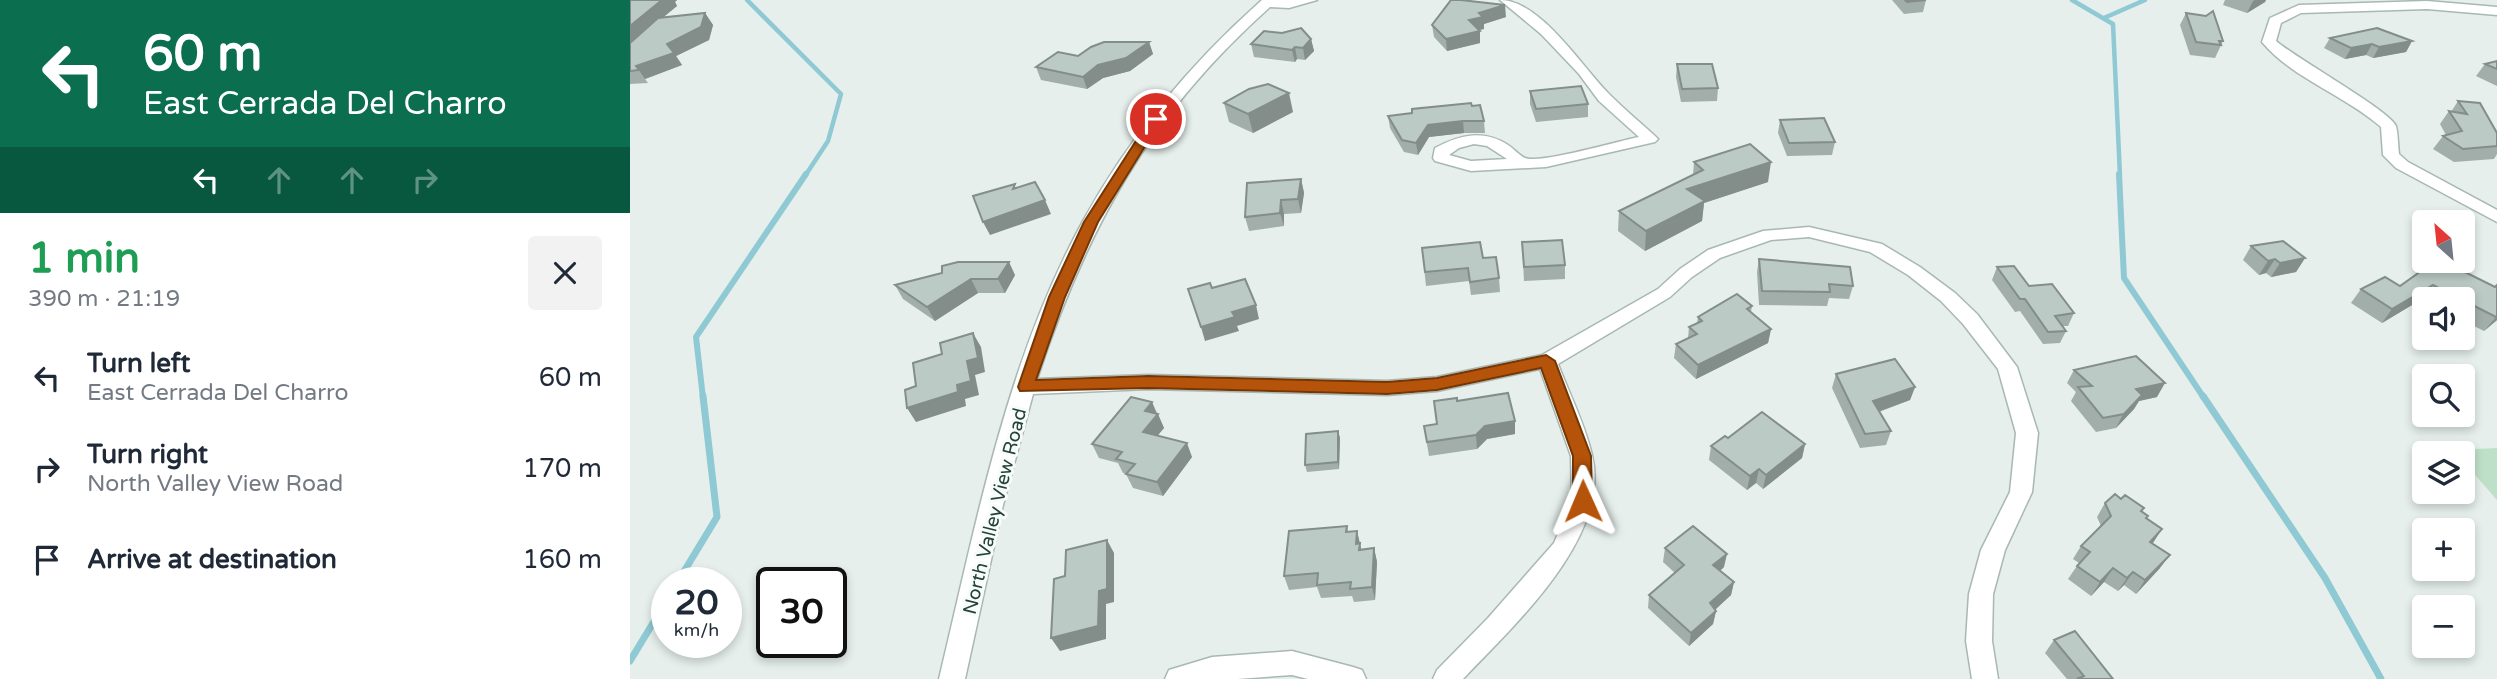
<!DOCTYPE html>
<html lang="en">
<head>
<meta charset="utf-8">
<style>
  body { margin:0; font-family:"Varela Round",sans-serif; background:#f2f2f3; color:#1f2937; height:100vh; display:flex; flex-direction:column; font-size:26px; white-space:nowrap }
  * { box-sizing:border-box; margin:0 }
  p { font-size:23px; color:#747a83 }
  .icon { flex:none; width:38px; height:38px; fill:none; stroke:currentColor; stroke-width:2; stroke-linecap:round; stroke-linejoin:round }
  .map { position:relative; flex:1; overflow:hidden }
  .panel { display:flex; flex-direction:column; background:#fff; width:630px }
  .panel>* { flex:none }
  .top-card { background:#0b6e4f; color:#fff; overflow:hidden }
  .needle { width:46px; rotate:333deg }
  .controls { position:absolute; left:1782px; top:210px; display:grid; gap:14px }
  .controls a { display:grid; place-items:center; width:63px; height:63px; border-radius:7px; background:#fff; box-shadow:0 4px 10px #0003; font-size:35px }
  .speed { position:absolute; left:21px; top:567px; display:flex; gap:14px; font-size:35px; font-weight:700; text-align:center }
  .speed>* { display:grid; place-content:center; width:91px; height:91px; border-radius:50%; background:#fff; box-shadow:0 4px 10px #0003; line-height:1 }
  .speed small { font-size:18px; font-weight:400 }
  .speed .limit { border:4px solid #111; border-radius:10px; background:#fff; color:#111 }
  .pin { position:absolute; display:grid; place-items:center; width:60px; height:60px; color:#fff; margin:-30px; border:4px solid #fff; border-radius:50%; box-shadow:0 2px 7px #0007 }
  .me { position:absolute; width:77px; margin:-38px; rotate:359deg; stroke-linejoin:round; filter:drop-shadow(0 0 5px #0008) }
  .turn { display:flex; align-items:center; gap:24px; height:147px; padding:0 28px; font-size:32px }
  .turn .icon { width:91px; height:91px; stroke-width:2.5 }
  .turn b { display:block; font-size:49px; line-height:60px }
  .lanes { display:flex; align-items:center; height:66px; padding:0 28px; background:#0003; justify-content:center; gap:35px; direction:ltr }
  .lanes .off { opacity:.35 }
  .round { display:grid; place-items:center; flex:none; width:74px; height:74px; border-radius:7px; background:#f2f2f3 }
  .summary { display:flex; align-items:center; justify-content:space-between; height:119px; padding:0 28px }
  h1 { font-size:42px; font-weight:700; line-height:52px; color:#1e9e55 }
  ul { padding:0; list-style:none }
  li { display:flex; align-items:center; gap:21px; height:91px; padding:0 28px }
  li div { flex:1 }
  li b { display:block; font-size:26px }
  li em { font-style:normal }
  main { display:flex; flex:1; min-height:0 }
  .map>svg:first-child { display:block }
  .green { fill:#bfe0c8 }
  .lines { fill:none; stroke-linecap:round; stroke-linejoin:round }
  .stream-far2 { stroke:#8ec9d4; stroke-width:4.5 }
  .stream-far1 { stroke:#8ec9d4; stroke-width:6 }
  .stream { stroke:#8ec9d4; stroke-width:7 }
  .minor-casing { stroke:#a8b8b2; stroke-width:3 }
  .minor { fill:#fff; fill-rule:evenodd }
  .wall { fill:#a1aea9 }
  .shaded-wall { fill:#838d89 }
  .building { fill:#bbcac4; stroke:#838d89; stroke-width:2 }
  .route { fill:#b45309; stroke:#753606; stroke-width:2 }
  .labels { text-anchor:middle; stroke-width:6; stroke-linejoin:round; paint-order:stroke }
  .street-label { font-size:19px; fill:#24423a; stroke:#f7fbf9 }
</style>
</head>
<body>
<main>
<section class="panel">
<div class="top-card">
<div class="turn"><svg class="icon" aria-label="left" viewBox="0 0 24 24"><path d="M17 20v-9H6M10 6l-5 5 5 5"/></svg><div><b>60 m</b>East Cerrada Del Charro</div></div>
<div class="lanes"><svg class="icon" aria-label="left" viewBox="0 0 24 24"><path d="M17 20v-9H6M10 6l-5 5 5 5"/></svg><svg class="icon off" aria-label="ahead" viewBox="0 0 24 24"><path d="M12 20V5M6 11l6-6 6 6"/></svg><svg class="icon off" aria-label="ahead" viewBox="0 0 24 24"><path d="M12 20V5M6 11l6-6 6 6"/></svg><svg class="icon off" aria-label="right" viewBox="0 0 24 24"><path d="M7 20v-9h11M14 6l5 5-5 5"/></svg></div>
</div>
<div class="summary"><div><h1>1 min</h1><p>390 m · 21:19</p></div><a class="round"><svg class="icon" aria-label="close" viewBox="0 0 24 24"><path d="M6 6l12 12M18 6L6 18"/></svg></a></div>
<ul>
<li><svg class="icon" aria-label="left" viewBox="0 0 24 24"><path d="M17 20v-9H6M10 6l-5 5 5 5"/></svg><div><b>Turn left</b><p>East Cerrada Del Charro</p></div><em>60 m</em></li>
<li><svg class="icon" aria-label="right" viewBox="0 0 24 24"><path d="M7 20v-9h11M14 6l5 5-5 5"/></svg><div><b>Turn right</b><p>North Valley View Road</p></div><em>170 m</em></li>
<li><svg class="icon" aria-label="arrive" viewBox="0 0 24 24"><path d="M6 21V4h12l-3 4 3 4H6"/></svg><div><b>Arrive at destination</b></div><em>160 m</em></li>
</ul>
</section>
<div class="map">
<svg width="1867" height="679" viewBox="0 0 1867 679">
  <rect width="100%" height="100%" fill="#e6efeb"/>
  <polygon class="green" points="1867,448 1867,500 1832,460 1832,453 1824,450"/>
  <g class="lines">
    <g class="stream-far2">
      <polyline points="117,0 211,94 198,141 175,176"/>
      <polyline points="1442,0 1483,24 1490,176"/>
      <polyline points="1474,18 1515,0"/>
    </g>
    <g class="stream-far1">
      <polyline points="1489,174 1494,278 1574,398"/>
      <polyline points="73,398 66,337 176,174"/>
    </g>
    <g class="stream">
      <polyline points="1573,396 1695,578 1751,679"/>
      <polyline points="47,583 87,517 73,396"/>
      <polyline points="0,661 37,600"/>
    </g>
    <defs>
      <g id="minor">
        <path d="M632 0H687L659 8 640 7C519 115 457 227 407 379L518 375 757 381 807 377 912 355 1028 289 1050 269 1078 250 1133 231 1179 227 1252 244 1290 267 1325 293 1347 314 1387 367 1408 433 1402 492 1375 550 1363 594 1362 641 1368 679H1342L1336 641 1339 594 1351 550 1380 492 1386 433 1368 369 1333 324 1311 301 1278 275 1240 252 1179 237 1141 240 1090 258 1062 277 1040 297 928 364C939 393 955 424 962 455 982 537 884 625 833 679H803L807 670 858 618 924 543 942 501 941 456 910 369 807 391 757 395 518 389 403 394 373 505 335 679H309C346 525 376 361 453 221 499 137 561 63 632 0Z"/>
        <path d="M870 0C911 0 953 69 981 96 995 110 1011 123 1025 136L1028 139 1025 142 916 167 841 171 805 161 803 158 805 148C830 135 853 129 878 145 883 148 890 156 895 158 911 164 988 141 1009 137L969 101 949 74 911 34ZM844 144 857 146 877 159 841 161 819 155 829 148Z"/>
        <path d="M1797 1 1867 7V15L1797 9 1671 13 1651 23 1646 41C1667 59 1759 110 1766 126 1768 134 1768 145 1769 154L1778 162 1867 210V222L1766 168 1753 155 1751 127C1715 95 1663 79 1632 42L1640 18 1669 5Z"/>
        <polygon points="662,651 723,667 732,670 736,679 678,679 662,675 607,679 535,679 539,670 582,657"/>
      </g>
    </defs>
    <use href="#minor" class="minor-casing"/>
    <use href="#minor" class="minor"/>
  </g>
  <g class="wall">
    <polygon points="0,0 47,0 45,2 47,6 33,17 75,13 83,25 79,40 46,56 52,65 15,79 18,83 0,84"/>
    <polygon points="1262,0 1296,0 1293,12 1274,14"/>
    <polygon points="1595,0 1636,0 1635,2 1617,13 1593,5"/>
    <polygon points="1556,13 1593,41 1585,58 1560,55 1550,25"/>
    <polygon points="876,17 854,24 854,29 849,30 850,43 817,51 804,37 802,25"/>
    <polygon points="1700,38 1782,41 1776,52 1743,58 1736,55 1715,59 1694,48"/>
    <polygon points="681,39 684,51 675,60 667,59 665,62 624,57 621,44"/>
    <polygon points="519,42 523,54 500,71 473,78 457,89 411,80 406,67 448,56"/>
    <polygon points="1867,61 1867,86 1846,76 1855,64"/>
    <polygon points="1047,64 1088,88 1087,101 1051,102 1046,77"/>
    <polygon points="900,91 958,104 958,117 906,122 900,104"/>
    <polygon points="1828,101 1867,133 1867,154 1864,159 1824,162 1803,149 1813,136 1816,135 1810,124 1819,111 1821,112"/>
    <polygon points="594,103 663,112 623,133 599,122"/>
    <polygon points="842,106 854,121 855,133 834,133 799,137 788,155 774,152 760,128 758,116"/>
    <polygon points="1150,120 1205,142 1202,155 1157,156 1148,133"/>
    <polygon points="1064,162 1138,182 1074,203 1072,221 1015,251 988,231 989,211 1063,175"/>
    <polygon points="671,179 674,193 671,213 654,214 654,226 619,231 615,217"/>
    <polygon points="892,242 935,265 935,279 894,281"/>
    <polygon points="1621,246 1675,258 1666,272 1641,277 1636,273 1629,275 1613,260"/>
    <polygon points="792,248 853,258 869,278 870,292 841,295 839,281 796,286"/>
    <polygon points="1129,259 1223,286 1219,299 1199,298 1197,306 1129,305 1127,272"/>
    <polygon points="1805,261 1865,287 1867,285 1867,320 1854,331 1832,320 1832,299 1792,299 1752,323 1721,303 1731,289 1770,286"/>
    <polygon points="1367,267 1444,313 1438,326 1433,326 1436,331 1430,343 1413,344 1390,311 1385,312 1362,280"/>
    <polygon points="385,275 375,293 348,293 305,321 273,299 265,285"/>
    <polygon points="1122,306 1121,312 1141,329 1138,343 1066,379 1044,358 1046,344 1058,338 1059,327 1067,323 1068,317"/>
    <polygon points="1444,370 1527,397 1509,401 1504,409 1486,428 1466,432 1441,401 1446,392 1437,383"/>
    <polygon points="1206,374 1285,387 1280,400 1249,412 1261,431 1256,445 1230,448 1202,388"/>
    <polygon points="827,401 885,434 857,439 847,449 799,456 794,426 807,424"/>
    <polygon points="522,402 534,428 527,436 562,457 533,496 503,488 496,474 493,473 488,463 469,458 462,444"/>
    <polygon points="708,431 710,438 709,469 677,472 675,465"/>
    <polygon points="1098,438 1175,444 1172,458 1133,489 1126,483 1117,490 1079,460 1081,446"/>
    <polygon points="1475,503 1511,511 1517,519 1522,543 1530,568 1506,594 1494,585 1488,591 1474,582 1461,596 1438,579 1449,563 1443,559 1451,546 1471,526 1467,517"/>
    <polygon points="717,526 718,532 727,531 731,549 744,548 747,562 745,600 724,602 722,596 691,598 687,587 659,590 654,576"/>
    <polygon points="1035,548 1094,567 1090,571 1104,582 1101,595 1085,610 1086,611 1083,624 1059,646 1018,608 1019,595 1045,573 1033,562"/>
    <polygon points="1424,640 1483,679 1437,679 1415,653"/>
  </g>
  <g class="shaded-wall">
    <polygon points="32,0 47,0 45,2 47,6 0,45 0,26"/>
    <polygon points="1625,0 1636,0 1635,2 1617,13 1623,1"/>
    <polygon points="875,5 876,17 854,24 854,29 840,32 839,20 849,13"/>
    <polygon points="75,13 83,25 79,40 46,56 52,65 15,79 6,66 37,44"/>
    <polygon points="850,31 850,43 817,51 816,39"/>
    <polygon points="681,39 684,51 675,60 673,48"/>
    <polygon points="1782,41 1776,52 1743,58 1749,47"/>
    <polygon points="519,42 523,54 500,71 473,78 457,89 453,77 468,65"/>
    <polygon points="1742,44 1736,55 1715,59 1721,48"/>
    <polygon points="665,47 667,59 665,62 662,50"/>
    <polygon points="659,93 663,112 623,133 618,114"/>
    <polygon points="833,121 834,133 799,137 788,155 786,143 798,125"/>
    <polygon points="1141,162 1138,182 1074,203 1072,221 1015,251 1016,231 1057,189"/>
    <polygon points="671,179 674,193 671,213 668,199"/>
    <polygon points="415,200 421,214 360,235 353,222"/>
    <polygon points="651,200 654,214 654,226 650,213"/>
    <polygon points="1675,258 1666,272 1641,277 1650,263"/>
    <polygon points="1645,259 1636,273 1629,275 1638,261"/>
    <polygon points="379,262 385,275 375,293 368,279"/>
    <polygon points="341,279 348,293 305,321 297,307"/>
    <polygon points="1803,285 1792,299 1752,323 1762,309"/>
    <polygon points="626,305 629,319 607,326 609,331 575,341 571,327 602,312"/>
    <polygon points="1867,316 1867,320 1854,331"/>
    <polygon points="1141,329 1138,343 1066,379 1068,365"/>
    <polygon points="343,333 351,347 355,372 345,375 349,395 335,399 336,406 286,422 277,408 327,385 337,361"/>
    <polygon points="1535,383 1527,397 1509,401 1504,409 1486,428 1506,389"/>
    <polygon points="1285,387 1280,400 1239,415 1243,401"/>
    <polygon points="522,402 527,415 528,414 534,428 519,446 513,432 515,411"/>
    <polygon points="885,421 885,434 857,439 847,449 846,435 855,426"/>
    <polygon points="708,431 710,438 709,469 708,462"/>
    <polygon points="557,443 562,457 533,496 527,482"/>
    <polygon points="1175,444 1172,458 1133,489 1136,475"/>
    <polygon points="1129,469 1126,483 1117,490 1120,476"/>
    <polygon points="1532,529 1523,543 1511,555 1520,542"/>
    <polygon points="727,531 733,557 726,544"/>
    <polygon points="477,540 484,553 484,602 476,604 476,639 430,651 421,638 469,591"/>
    <polygon points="744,548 747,562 745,600 742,587"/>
    <polygon points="1097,554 1094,567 1081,579 1083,565"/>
    <polygon points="1540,555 1530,568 1506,594 1515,580"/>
    <polygon points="1483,568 1474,582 1461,596 1470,582"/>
    <polygon points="1503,572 1494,585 1488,591 1497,578"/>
    <polygon points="1104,582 1101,595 1078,616 1080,603"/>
    <polygon points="1086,611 1083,624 1059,646 1061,633"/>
  </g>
  <g class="building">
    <polygon points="0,0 32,0 0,26"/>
    <polygon points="821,0 831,0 875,5 849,13 853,17 839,20 850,31 816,39 802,25"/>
    <polygon points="1275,0 1296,0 1277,2"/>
    <polygon points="1583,11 1593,41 1589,41 1591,45 1566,42 1556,13 1576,16"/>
    <polygon points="75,13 71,27 37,44 44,53 6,66 9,70 0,71 0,43 28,18"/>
    <polygon points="671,28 681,39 673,48 665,47 662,50 621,44 634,31 652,33"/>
    <polygon points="1747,28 1782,41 1749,47 1742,44 1721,48 1700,38"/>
    <polygon points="474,42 519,42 496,58 468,65 453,77 406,67 428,52 448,56 461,47"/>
    <polygon points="1867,61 1867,69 1855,64"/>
    <polygon points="1047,64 1082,64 1088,88 1052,89"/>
    <polygon points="638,84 659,93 618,114 594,103 619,89"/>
    <polygon points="951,86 958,104 906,109 900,91"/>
    <polygon points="1828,101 1850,103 1867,133 1867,146 1833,149 1813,136 1832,131 1819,111 1837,114"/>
    <polygon points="841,103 842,106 850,105 854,121 833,121 798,125 786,143 772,140 758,116 782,113 782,109"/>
    <polygon points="1194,118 1205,142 1159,143 1150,120"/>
    <polygon points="1120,144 1141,162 1057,189 1075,201 1016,231 989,211 1073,170 1064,162"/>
    <polygon points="671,179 668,199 651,200 650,213 615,217 617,183"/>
    <polygon points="405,182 415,200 353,222 343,196 385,184 383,189"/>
    <polygon points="932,240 935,265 894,267 892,242"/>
    <polygon points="1653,241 1675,258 1650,263 1645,259 1638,261 1621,246"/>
    <polygon points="850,242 853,258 866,257 869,278 840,282 838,268 795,272 792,248"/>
    <polygon points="1129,259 1220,267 1223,286 1199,284 1200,292 1132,291"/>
    <polygon points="1805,261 1813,261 1865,287 1867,285 1867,316 1866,317 1803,285 1762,309 1731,289 1755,277 1770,286"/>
    <polygon points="328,262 379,262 368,279 341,279 297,307 265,285 312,273 312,266"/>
    <polygon points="1384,266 1399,286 1422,284 1444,313 1425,316 1436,331 1418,332 1395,299 1390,299 1367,267"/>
    <polygon points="615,279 626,305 602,312 605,317 571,327 558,289 580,283 582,288"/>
    <polygon points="1107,294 1122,306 1117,309 1141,329 1068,365 1046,344 1067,334 1059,327 1072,321 1068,317"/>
    <polygon points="343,333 348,358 337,361 341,381 327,385 328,392 277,408 275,390 286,386 283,363 312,354 310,343"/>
    <polygon points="1506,356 1535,383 1506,389 1512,395 1494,414 1473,418 1448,387 1462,386 1444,370"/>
    <polygon points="1265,359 1285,387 1243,401 1261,431 1235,434 1206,374"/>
    <polygon points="878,393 885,421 855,426 846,435 797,442 794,426 807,424 804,401 827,398 827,401"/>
    <polygon points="501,397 522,402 515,411 528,414 513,432 557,443 527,482 496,474 505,464 486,459 492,452 462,444"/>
    <polygon points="1132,412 1175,444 1136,475 1129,469 1120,476 1081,446 1095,436 1098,438"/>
    <polygon points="708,431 708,462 675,465 676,434"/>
    <polygon points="1485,494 1491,499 1495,495 1514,508 1511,511 1518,516 1516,518 1532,529 1520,542 1540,555 1515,580 1503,572 1497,578 1483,568 1470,582 1447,566 1460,552 1451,546 1481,516 1475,503"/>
    <polygon points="717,526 716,532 727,531 726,544 730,543 729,550 744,548 742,587 720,589 721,582 687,585 688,573 654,576 659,531"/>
    <polygon points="1063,526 1097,554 1083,565 1104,582 1080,603 1086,611 1061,633 1019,595 1054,565 1035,548"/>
    <polygon points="477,540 477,589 469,591 468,626 421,638 424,579 435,576 436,550"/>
    <polygon points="1445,631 1483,679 1447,679 1454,676 1424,640"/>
  </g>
  <polygon class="route" points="526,116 532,119 468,222 435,297 406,380 518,376 757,382 807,378 916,355 925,361 961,456 962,501 959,507 953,509 946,507 943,501 943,456 911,368 807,390 757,394 518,388 390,391 388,387 419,297 454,222 520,119"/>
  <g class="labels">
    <g class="street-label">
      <text transform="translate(364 511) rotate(-76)" y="7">North Valley View Road</text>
    </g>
  </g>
</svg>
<div class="controls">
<a><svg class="needle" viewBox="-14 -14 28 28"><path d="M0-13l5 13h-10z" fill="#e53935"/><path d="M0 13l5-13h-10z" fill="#747a83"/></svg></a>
<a><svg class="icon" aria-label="sound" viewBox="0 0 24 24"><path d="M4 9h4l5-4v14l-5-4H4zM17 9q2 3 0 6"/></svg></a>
<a><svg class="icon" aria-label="search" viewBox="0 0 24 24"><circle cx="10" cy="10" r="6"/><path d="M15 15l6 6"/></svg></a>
<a><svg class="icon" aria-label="layers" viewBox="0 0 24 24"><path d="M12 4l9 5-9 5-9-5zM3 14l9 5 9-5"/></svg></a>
<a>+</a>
<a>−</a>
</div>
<div class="speed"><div>20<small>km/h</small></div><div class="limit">30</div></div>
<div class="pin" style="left:526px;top:119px;background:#d93025"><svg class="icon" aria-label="arrive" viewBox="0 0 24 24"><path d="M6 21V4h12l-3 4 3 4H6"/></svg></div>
<svg class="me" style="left:953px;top:501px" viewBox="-20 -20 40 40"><path d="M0-17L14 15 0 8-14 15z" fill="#b45309" stroke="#fff" stroke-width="4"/></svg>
</div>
</main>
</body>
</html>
